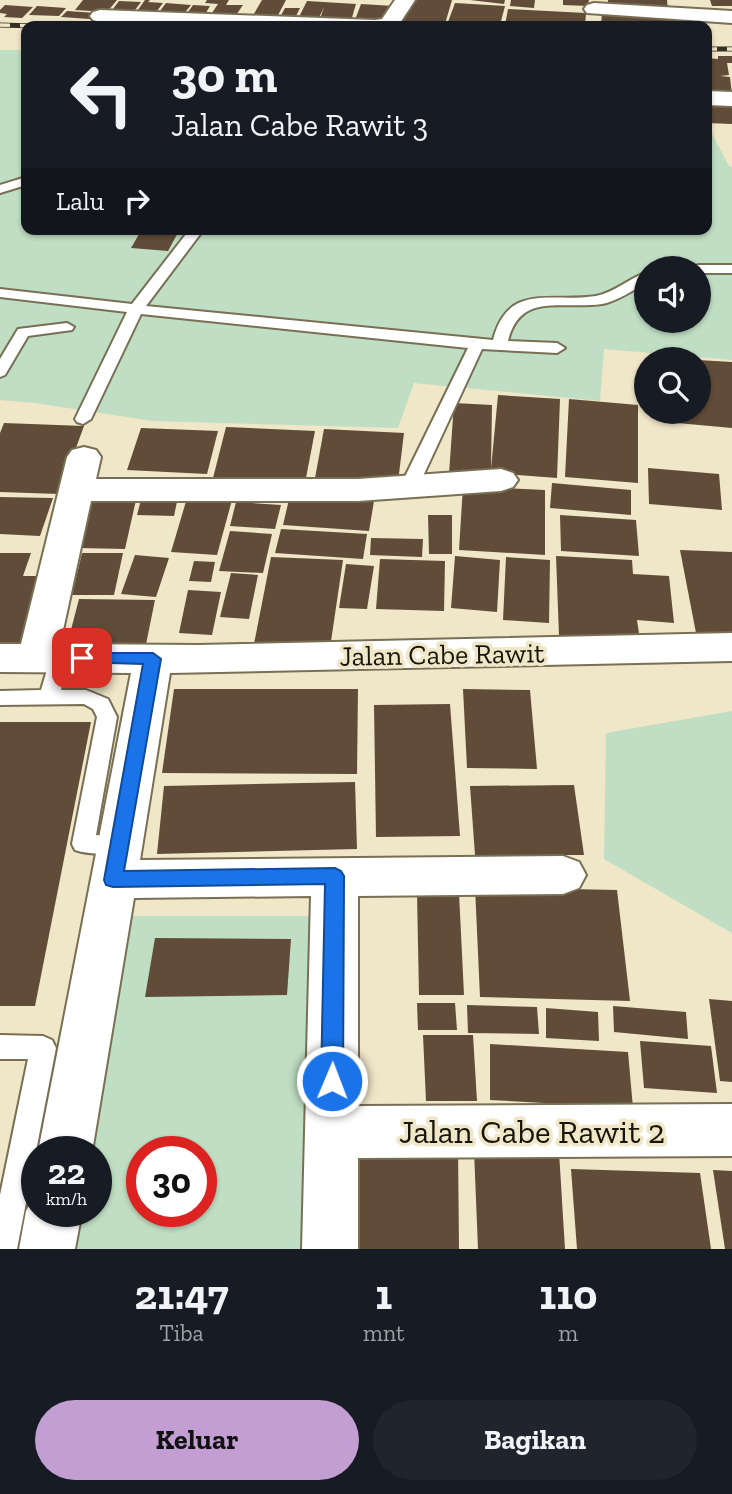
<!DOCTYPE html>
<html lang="id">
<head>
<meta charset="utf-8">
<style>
  body { margin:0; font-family:"Zilla Slab",serif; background:#20242c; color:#f1f3f6; height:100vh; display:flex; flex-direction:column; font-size:26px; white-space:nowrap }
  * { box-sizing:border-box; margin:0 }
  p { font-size:23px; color:#9ea1a6 }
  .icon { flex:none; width:38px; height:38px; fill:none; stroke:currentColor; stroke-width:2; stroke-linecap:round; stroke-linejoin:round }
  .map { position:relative; height:1249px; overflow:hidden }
  .side { display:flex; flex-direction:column; background:#171b24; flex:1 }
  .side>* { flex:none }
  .top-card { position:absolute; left:21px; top:21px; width:691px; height:214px; border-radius:14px; box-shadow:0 2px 5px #0004; background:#171b24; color:#f1f3f6; overflow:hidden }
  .fabs { position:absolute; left:634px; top:256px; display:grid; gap:14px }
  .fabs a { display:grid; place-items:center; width:77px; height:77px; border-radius:50%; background:#171b24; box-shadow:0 2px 5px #0004; font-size:35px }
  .speed { position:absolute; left:21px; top:1136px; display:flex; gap:14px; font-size:35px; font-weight:700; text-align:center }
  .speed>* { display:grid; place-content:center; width:91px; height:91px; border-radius:50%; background:#171b24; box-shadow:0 2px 5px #0004; line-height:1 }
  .speed small { font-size:18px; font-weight:400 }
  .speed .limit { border:10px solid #d22; background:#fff; color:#111 }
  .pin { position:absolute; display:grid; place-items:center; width:60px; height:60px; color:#fff; margin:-30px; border-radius:14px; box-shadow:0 4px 10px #0006 }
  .me { position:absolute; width:77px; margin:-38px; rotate:1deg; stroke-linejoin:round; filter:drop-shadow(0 0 5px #0008) }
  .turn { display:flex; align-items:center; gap:24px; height:147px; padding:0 35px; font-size:32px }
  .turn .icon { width:91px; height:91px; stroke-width:2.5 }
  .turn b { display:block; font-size:49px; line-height:60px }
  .then { display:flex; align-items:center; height:66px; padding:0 35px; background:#0003; gap:14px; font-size:26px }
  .eta { display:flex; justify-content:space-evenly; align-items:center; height:119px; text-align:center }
  .eta b { font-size:42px; font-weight:700; line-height:49px }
  .action { display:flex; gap:14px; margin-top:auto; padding:14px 35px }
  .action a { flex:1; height:80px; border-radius:42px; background:#c29ed2; color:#111; font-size:28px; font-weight:700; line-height:80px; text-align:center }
  .action a+a { background:#20242c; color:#f1f3f6 }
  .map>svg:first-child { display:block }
  .green { fill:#c0dec3; fill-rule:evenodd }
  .building { fill:#604c39 }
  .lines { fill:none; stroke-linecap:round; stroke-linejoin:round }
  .service-casing { stroke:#786f54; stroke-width:4 }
  .minor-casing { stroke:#786f54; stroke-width:4 }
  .service { fill:#fff; fill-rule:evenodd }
  .minor { fill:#fff; fill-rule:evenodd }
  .rail-casing { stroke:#343022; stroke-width:5 }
  .rail { stroke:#f0e6c8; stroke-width:3.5; stroke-dasharray:10; stroke-linecap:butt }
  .route { fill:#1a73e8; stroke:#114b97; stroke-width:2 }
  .labels { text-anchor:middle; stroke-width:7; stroke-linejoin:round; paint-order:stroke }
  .street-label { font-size:28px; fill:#171409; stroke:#f0e6c8 }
  .near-street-label { font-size:33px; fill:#171409; stroke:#f0e6c8 }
</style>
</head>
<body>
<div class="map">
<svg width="732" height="1249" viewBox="0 0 732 1249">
  <rect width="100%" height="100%" fill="#f0e6c8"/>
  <g class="green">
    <path d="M0 50H26V229H707L708 126 729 166 732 167V360L604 349 600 401 414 383 398 428 153 421 35 403 0 400ZM646 268H698V320H646Z"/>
    <polygon points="732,711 732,933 604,859 606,733"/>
    <path d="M128 916H331L326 1249H72L79 1211H96V1152L89 1151ZM142 1152H201V1211H142Z"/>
  </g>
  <g class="building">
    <polygon points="83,0 117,0 107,12 75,10"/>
    <polygon points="145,0 150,0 148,2 163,3 154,15 135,14"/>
    <polygon points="207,0 229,0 226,5 243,5 234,18 210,16 218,4 205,3"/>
    <polygon points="262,0 286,0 275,21 251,19"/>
    <polygon points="408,0 452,0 445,24 400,22"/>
    <polygon points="470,0 505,0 504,4"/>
    <polygon points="511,0 535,0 534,8 510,6"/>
    <polygon points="563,0 589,0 588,6 563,5"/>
    <polygon points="608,0 667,0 668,10 608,7"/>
    <polygon points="710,0 732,0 732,6 712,6"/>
    <polygon points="119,1 141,2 132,14 110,13"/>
    <polygon points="307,1 356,4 351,21 320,19 324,7 318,20 298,19"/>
    <polygon points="166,3 191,5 182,16 157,15"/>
    <polygon points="455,3 505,6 500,25 448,22"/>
    <polygon points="361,4 394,6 389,21 355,20"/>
    <polygon points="5,5 33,7 22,18 4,17 7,14 0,13 0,10"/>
    <polygon points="193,5 210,6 204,16 186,15"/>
    <polygon points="37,6 66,8 59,16 29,15"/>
    <polygon points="285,8 300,8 294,20 279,19"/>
    <polygon points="508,9 586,13 585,26 505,25"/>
    <polygon points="67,11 96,13 90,19 61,17"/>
    <polygon points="602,12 682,16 683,26 601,26"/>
    <polygon points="718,56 732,56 732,63 727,63 729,75 720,76 730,77 732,95 707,93 707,58 718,59"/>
    <polygon points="707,101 732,103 732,124 707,123"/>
    <polygon points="142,229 180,229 168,251 131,248"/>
    <polygon points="698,360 732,362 732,428 677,423 677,411 698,411"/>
    <polygon points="498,395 560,399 557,478 491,473 449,474 454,403 492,405 491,469"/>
    <polygon points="569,399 638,405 638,483 565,477"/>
    <polygon points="4,423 84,426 59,494 0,492 0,433"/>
    <polygon points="226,427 315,431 305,483 213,478"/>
    <polygon points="141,428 218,431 207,474 127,470"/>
    <polygon points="324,429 404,433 398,482 315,478"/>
    <polygon points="648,468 719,474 722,510 649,504"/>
    <polygon points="552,483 631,490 631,515 550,508"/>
    <polygon points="463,486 545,490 545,555 459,550"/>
    <polygon points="290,495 374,501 369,531 283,525"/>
    <polygon points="142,496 178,497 174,516 137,515"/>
    <polygon points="0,497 53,498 40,536 0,534"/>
    <polygon points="187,498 232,500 217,555 171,552"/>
    <polygon points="92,499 136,500 125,549 79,548"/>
    <polygon points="236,502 281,505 275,529 230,526"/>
    <polygon points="428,515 452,515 452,554 429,554"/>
    <polygon points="560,515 636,520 639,556 561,551"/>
    <polygon points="281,529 367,534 363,559 275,553"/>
    <polygon points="230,531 272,534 263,573 219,571"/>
    <polygon points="371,538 423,539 422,557 370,555"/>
    <polygon points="680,550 732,552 732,634 696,633"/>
    <polygon points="0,553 31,553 23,576 42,576 23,644 0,644"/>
    <polygon points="82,553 123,553 114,595 72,595"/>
    <polygon points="135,555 169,558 156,597 121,594"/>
    <polygon points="455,556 500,560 497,612 451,608"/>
    <polygon points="556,556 632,560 633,574 669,576 674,623 637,620 640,640 559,636"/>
    <polygon points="271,557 343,560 330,648 254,644"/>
    <polygon points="506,557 550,560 549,623 503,620"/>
    <polygon points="380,559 445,561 444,611 376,609"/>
    <polygon points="194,561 215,562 211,582 189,581"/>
    <polygon points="346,564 374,566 367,609 339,608"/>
    <polygon points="231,573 258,575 249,619 220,617"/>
    <polygon points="188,590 221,592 212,635 179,633"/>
    <polygon points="79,599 155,600 144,654 65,653"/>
    <polygon points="174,689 358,689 357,774 162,773"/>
    <polygon points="463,689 530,690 537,769 467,768"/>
    <polygon points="450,704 460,836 376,837 374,705"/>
    <polygon points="0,722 91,722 35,1006 0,1006"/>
    <polygon points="355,782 357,849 157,854 164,786"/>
    <polygon points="574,785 584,855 475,855 470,786"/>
    <polygon points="475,887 617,890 630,1001 480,997"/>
    <polygon points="417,893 459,893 464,995 419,995"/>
    <polygon points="155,938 291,939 287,995 145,997"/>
    <polygon points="709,999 732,1001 732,1082 720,1081"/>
    <polygon points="417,1003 455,1003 457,1030 418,1030"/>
    <polygon points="467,1005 537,1007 539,1034 468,1033"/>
    <polygon points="613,1006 686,1012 688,1039 614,1032"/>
    <polygon points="546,1008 598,1012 599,1041 546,1038"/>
    <polygon points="423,1035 473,1035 477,1101 426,1101"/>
    <polygon points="640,1041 711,1046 717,1093 644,1088"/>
    <polygon points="490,1044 628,1052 633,1108 490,1100"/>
    <polygon points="360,1142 458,1145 459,1249 359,1249"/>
    <polygon points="474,1150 559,1152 565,1249 478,1249"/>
    <polygon points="571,1169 700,1173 711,1249 577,1249"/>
    <polygon points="713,1170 732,1171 732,1249 725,1249"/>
  </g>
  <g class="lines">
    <defs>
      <g id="service">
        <polygon points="26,177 26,185 0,193 0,185"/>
        <path d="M190 229H204L146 306 493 340C508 282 550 303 596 296 614 293 629 278 646 273V283C633 290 616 302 602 304 562 310 520 291 508 341L557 343 565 348 557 353 482 349 417 489 408 494 399 489 468 348 141 314 91 419 83 424 77 422 75 419 127 312 0 297V289L132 304Z"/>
        <polygon points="698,265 732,265 732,273 698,273 698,268 692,268"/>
        <polygon points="67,323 74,327 72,330 28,336 5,375 0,377 0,359 18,329"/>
        <path d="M59 651 66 653 69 658 61 690H86L108 699 117 717 96 835 128 838 131 844 128 850C113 855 90 855 75 850L72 844 97 717 93 709 84 704 0 705V691L41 690 52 653Z"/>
        <polygon points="0,1035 43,1036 52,1040 56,1048 17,1249 0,1249 0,1195 28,1059 0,1059"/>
      </g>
      <g id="minor">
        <polygon points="395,0 415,0 398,26 212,26 100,22 93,20 90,16 93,12 100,10 375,20 382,19"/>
        <polygon points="594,3 732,11 732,23 587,13 584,9 587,5"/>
        <polygon points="707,91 732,92 732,106 707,105"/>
        <polygon points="84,447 96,450 101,457 96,479 358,479 501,469 513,473 518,480 513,487 501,491 358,501 91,501 60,644 198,645 732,633 732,661 170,673 140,860 563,856 579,862 586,875 579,888 563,894 358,896 358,1106 732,1104 732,1156 358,1158 358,1249 302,1249 311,896 134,898 92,1152 38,1152 131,673 0,672 0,644 21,644 67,457 72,450"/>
        <polygon points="37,1190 37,1211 82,1211 75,1249 19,1249 26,1211"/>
      </g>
    </defs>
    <use href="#service" class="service-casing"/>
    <use href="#minor" class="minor-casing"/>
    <use href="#service" class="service"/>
    <use href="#minor" class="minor"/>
    <defs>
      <g id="rail">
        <polyline points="0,25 37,26"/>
        <polyline points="707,49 732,49"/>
      </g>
    </defs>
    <use href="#rail" class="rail-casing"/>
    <use href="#rail" class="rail"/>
  </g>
  <polygon class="route" points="82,653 153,653 161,659 124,871 335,868 341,871 344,876 343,1081 340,1088 332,1091 325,1088 321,1081 325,884 113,887 106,885 104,880 143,664 77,662 74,658 77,654"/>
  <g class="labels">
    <g class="street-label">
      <text transform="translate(442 654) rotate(-1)" y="10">Jalan Cabe Rawit</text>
    </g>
    <g class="near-street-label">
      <text x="532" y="1143">Jalan Cabe Rawit 2</text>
    </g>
  </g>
</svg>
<div class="fabs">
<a><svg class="icon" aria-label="sound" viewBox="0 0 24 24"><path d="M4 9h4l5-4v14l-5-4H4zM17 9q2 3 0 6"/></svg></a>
<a><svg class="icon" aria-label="search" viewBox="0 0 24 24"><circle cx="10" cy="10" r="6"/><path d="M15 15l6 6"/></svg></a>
</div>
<div class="speed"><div>22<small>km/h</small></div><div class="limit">30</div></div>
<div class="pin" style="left:82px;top:658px;background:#d93025"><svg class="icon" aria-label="arrive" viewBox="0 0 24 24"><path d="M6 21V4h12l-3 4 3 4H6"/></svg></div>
<svg class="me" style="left:332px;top:1081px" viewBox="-20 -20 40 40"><circle r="17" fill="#1a73e8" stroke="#fff" stroke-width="3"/><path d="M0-11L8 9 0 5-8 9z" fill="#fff"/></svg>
<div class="top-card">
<div class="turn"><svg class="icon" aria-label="left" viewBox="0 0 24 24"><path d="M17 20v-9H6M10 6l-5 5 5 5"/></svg><div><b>30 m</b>Jalan Cabe Rawit 3</div></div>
<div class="then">Lalu<svg class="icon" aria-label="right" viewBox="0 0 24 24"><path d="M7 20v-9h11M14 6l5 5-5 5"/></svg></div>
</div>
</div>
<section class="side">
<div class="eta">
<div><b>21:47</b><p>Tiba</p></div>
<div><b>1</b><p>mnt</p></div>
<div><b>110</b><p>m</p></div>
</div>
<div class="action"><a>Keluar</a><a>Bagikan</a></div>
</section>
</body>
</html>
